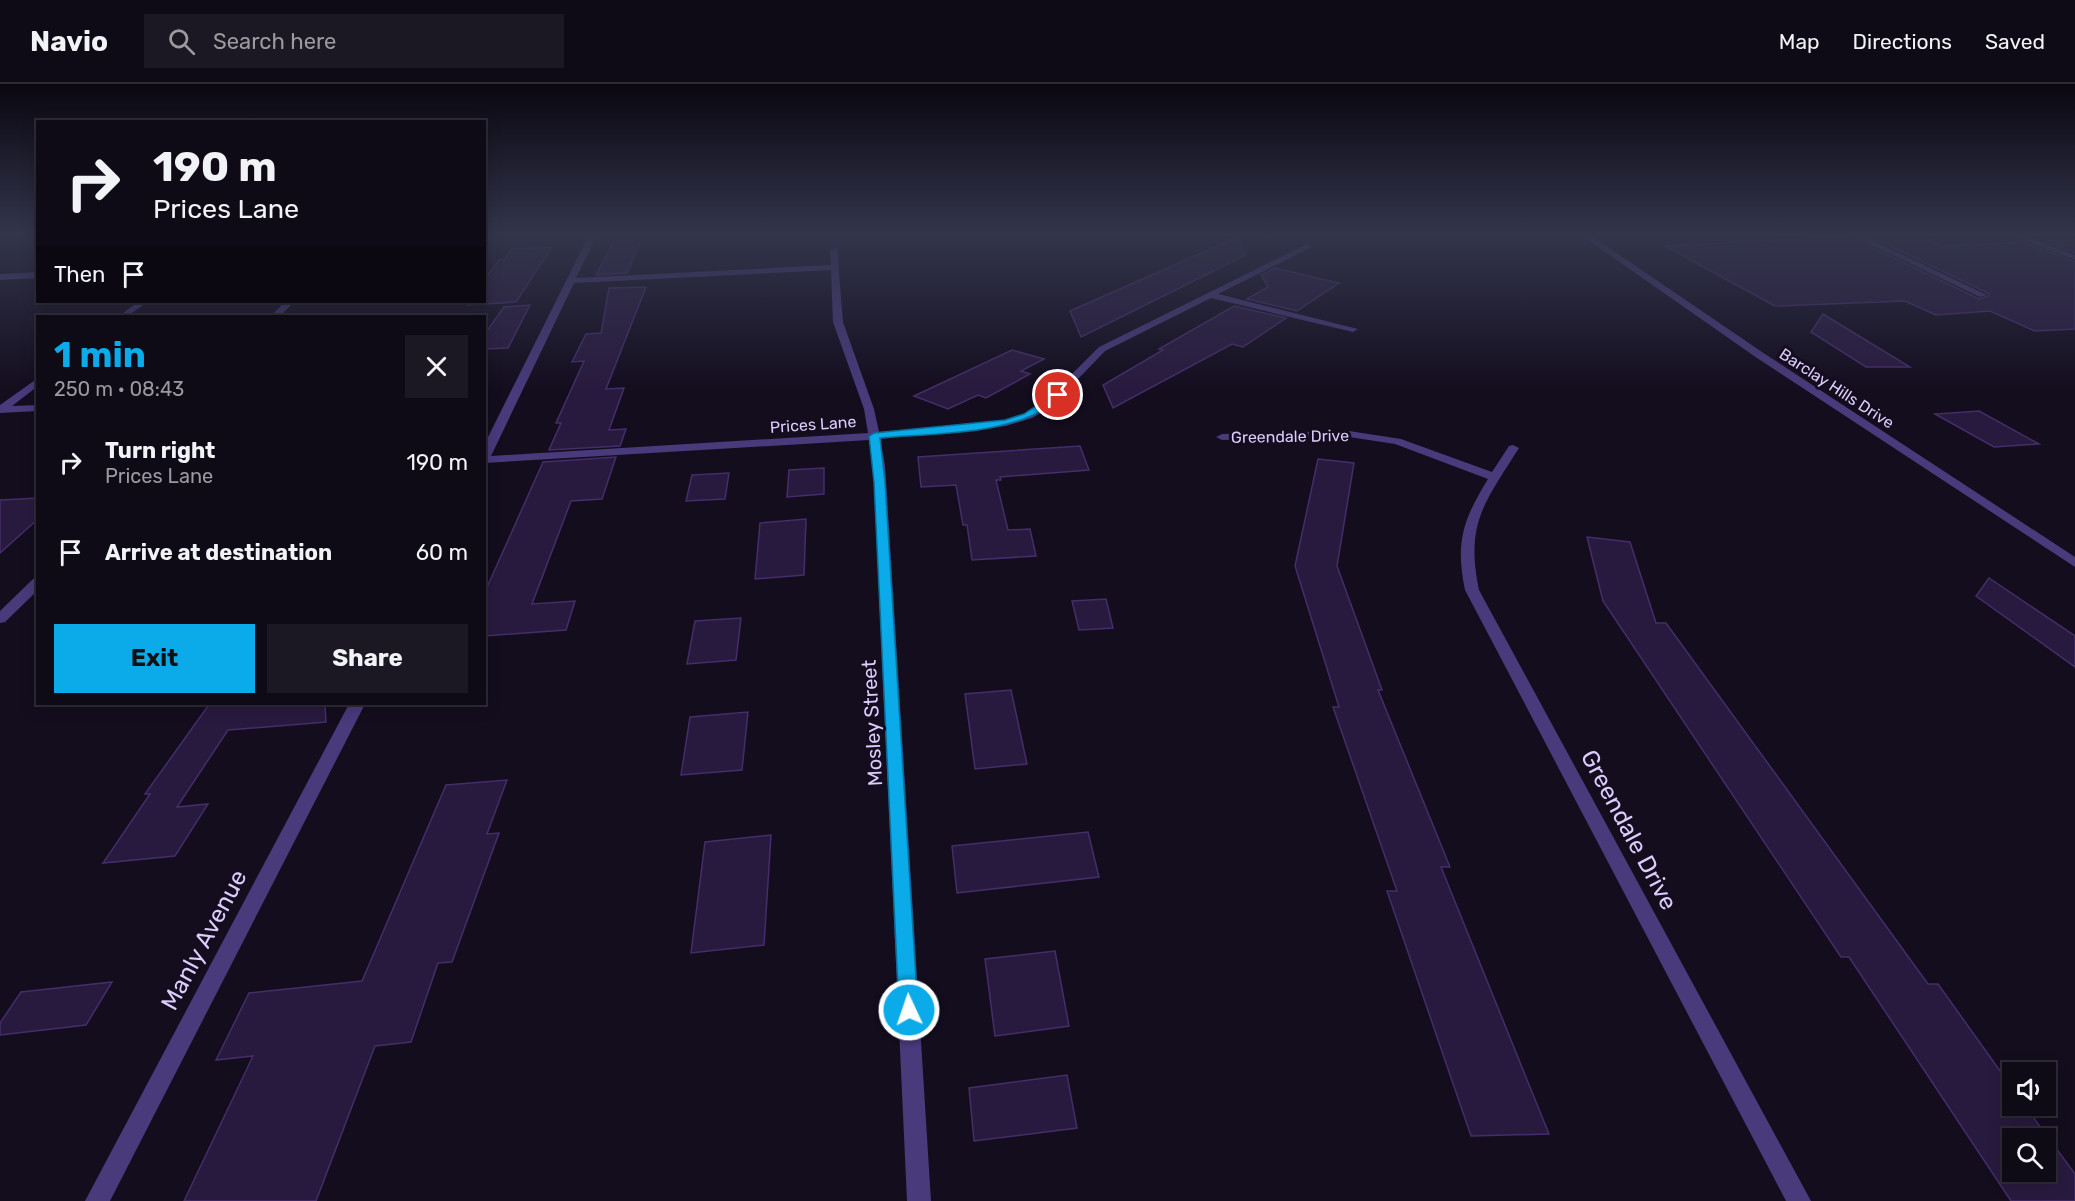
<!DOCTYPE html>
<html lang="en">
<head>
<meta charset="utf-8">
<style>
  body { margin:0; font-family:Rubik,sans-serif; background:#1c1823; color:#f1f3f6; height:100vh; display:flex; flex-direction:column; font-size:22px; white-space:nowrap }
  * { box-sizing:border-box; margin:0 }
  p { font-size:20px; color:#9b9aa1 }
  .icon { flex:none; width:33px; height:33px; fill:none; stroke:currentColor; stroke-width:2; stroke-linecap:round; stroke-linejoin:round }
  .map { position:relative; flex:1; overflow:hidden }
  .drawer { position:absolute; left:36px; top:231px; width:450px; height:390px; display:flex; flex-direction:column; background:#0e0a16; border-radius:0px; box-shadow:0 3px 15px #0003,0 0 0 2px #2e2b35 }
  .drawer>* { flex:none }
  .top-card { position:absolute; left:36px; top:36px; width:450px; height:183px; border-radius:0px; box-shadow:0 3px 15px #0003,0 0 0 2px #2e2b35; background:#0e0a16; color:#f1f3f6; overflow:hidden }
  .controls { position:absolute; left:2002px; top:978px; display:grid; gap:12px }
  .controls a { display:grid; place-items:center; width:54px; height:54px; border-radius:0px; background:#0e0a16; box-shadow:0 3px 15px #0003,0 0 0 2px #2e2b35; font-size:30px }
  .pin { position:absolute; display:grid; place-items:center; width:51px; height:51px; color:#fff; margin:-26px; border:3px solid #fff; border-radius:50%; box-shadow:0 2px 6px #0007 }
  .me { position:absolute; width:66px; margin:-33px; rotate:357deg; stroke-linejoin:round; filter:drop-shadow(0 0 4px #0008) }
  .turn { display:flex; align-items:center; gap:21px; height:126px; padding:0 18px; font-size:27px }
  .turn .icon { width:78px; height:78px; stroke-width:2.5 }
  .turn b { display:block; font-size:42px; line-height:51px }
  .then { display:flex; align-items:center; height:57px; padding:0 18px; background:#0003; gap:12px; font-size:22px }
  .round { display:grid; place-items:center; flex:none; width:63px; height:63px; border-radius:0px; background:#1c1823 }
  .head { display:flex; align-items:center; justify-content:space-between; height:102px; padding:0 18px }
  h1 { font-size:36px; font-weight:700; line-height:45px; color:#0babea }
  .primary-button { display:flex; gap:12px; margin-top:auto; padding:12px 18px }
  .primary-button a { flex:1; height:69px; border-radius:0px; background:#0babea; color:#111; font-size:24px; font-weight:700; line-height:69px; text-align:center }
  .primary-button a+a { background:#1c1823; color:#f1f3f6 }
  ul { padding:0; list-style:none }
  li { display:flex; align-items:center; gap:18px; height:90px; padding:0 18px }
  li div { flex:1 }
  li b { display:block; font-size:22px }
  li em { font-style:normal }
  header { display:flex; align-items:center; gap:36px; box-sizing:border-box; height:84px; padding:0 30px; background:#0e0a16; border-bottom:2px solid #2e2b35 }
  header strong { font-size:28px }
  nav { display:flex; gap:33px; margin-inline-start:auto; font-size:21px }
  .search { width:420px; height:54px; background:#1c1823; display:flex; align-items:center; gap:15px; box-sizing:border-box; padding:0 21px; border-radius:0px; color:#9b9aa1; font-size:22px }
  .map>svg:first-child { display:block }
  .building { fill:#281a3e; stroke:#442d69; stroke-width:1.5; fill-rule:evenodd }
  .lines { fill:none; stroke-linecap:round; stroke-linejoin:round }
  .minor { fill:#483a7b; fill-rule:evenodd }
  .route { fill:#0babea; stroke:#076f98; stroke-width:1.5 }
  .labels { text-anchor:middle; stroke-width:6; stroke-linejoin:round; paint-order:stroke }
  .far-street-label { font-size:16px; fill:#dbccfd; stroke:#130d1e }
  .street-label { font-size:20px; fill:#dbccfd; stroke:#130d1e }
  .near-street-label { font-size:24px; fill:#dbccfd; stroke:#130d1e }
</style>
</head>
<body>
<header>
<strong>Navio</strong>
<div class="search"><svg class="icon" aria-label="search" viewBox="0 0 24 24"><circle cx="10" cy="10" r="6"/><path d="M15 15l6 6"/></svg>Search here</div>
<nav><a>Map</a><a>Directions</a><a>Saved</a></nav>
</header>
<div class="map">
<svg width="2075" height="1117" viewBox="0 0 2075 1117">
  <rect width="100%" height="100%" fill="#130d1e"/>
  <g class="building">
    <polygon points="617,151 643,151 627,189 596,191"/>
    <polygon points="1867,151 1916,151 1943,162 2023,158 2075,178 2075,245 2035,247 1990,227 1936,231 1905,217 1775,222 1665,162 1849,152 1979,215 1989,212 1988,209"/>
    <polygon points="1238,153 1246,171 1081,253 1070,227"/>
    <polygon points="2075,156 2075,169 2044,157"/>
    <polygon points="552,163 516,218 468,221 470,218 484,218 484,196 499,176 504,176 512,165"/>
    <polygon points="1275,184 1339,199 1297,227 1247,215 1268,203 1261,191"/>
    <polygon points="646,203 606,305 624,304 609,346 626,345 620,362 549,366 561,339 556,339 584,277 572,278 586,250 601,249 609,204"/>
    <polygon points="530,221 508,264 484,265 484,251 504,223"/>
    <polygon points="1234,222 1286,234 1243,263 1232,260 1113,324 1103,301 1163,266 1159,265"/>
    <polygon points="1823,230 1910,283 1866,283 1811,248"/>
    <polygon points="1012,266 1044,275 1021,287 1030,290 986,314 978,311 948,325 914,312"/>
    <polygon points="1979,327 2039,360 1994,363 1935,330"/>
    <polygon points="1080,362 1089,386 1000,393 1001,396 996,396 1008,446 1030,445 1036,472 972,476 967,441 963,441 956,401 921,403 918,373"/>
    <polygon points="616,373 602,415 571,417 532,520 575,517 566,546 484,552 484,510 543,378"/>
    <polygon points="1318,375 1354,379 1337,482 1382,606 1378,606 1450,783 1441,783 1549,1050 1471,1052 1387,807 1397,807 1333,623 1339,623 1295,482"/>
    <polygon points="824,384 824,410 787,413 789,386"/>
    <polygon points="729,389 725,415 686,417 692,391"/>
    <polygon points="38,414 38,435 0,469 0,416"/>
    <polygon points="806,435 804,491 755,495 760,439"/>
    <path d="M1587 453 1630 458 1656 539H1666L1928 900H1938L2013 1005V1022H2025L2075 1090V1117H2011L1849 873H1841L1603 517ZM2013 1054H2046V1088H2013Z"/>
    <polygon points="1989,494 2075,552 2075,583 1976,512"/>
    <polygon points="1106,515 1113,544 1079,546 1072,517"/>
    <polygon points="741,534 736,576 687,580 695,537"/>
    <polygon points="1011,606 1027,680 975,685 965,610"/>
    <polygon points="238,620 325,620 326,638 228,646 177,723 208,720 175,772 103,779 150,710 145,710 208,622"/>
    <polygon points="748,628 742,686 681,691 690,633"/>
    <polygon points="507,696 487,750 499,749 452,878 438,879 411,958 375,962 316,1117 184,1117 253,972 216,976 249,909 362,897 446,701"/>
    <polygon points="1088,748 1099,793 957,809 952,762"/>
    <polygon points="771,751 764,861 691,869 705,758"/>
    <polygon points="1055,867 1069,942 995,952 985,875"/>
    <polygon points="112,898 86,941 0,951 0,939 21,908"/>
    <polygon points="1067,991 1077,1044 974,1057 969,1004"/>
  </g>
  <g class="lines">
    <g class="minor">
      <path d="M589 151H597L576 194 831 181 830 166 837 164 843 238 874 325 879 348 1005 336 1024 330 1042 320 1099 263 1307 160 1311 162 1310 164 1218 210 1358 245 1353 248 1211 214 1105 267 1050 324 1032 334 1006 342 880 355 885 381 931 1117H907L873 381 869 356 484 379V361ZM831 186 833 238 864 325 868 349 491 372 574 199Z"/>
      <polygon points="1581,151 1590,151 1765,270 2075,473 2075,483 1757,274"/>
      <polygon points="1851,151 1861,151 1987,211 1980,213"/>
      <polygon points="2010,151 2021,151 2075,171 2075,176"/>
      <polygon points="38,188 38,194 0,196 0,190"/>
      <polygon points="138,218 147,218 128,232 119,232"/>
      <polygon points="285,218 294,218 280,232 271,232"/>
      <polygon points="38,294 38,302 12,322 38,321 38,327 0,329 0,321"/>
      <path d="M1349 347 1401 355 1492 388 1509 362 1513 361 1519 364C1485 418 1465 439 1479 506L1811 1117H1786L1465 506C1455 458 1463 436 1488 395L1395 360 1349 353 1222 356 1216 353 1222 350Z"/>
      <polygon points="38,494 38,506 5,538 0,539 0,527 33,495"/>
      <polygon points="349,620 365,620 110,1117 85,1117"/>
    </g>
  </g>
  <linearGradient id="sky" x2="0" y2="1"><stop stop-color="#0a0710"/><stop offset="0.49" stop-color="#33354c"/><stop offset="1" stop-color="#33354c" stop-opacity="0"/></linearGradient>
  <rect width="2075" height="307" fill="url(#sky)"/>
  <path class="route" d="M1055 309 1063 311C1023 352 935 349 880 354L885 398 918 926 915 932 909 934 902 932 899 926 874 398 869 352 874 349 1005 336 1024 330Z"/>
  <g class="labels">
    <g class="far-street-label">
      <text transform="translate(1837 304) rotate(33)" y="6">Barclay Hills Drive</text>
      <text transform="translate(813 340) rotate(-4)" y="6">Prices Lane</text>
      <text transform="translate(1290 352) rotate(-1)" y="6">Greendale Drive</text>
    </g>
    <g class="street-label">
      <text transform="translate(872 639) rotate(-93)" y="7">Mosley Street</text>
    </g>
    <g class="near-street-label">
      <text transform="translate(1629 746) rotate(62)" y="8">Greendale Drive</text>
      <text transform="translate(204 856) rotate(-62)" y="8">Manly Avenue</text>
    </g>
  </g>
</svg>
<div class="controls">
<a><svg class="icon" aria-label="sound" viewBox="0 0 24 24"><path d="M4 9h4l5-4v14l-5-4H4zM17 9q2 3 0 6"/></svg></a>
<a><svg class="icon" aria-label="search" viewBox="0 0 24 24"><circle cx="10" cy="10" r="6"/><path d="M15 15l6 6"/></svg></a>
</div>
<div class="pin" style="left:1058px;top:311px;background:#d93025"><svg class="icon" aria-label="arrive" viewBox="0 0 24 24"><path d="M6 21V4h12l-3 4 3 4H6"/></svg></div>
<svg class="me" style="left:909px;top:926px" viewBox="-20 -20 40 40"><circle r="17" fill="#0babea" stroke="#fff" stroke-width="3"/><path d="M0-11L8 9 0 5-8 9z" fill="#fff"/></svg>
<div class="top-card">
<div class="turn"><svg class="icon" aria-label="right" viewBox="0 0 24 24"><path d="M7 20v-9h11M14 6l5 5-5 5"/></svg><div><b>190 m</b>Prices Lane</div></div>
<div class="then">Then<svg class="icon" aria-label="arrive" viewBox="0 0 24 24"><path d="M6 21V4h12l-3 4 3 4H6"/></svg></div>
</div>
<section class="drawer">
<div class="head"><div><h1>1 min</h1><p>250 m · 08:43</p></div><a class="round"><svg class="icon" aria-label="close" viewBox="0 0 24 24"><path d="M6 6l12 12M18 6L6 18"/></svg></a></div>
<ul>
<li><svg class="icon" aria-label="right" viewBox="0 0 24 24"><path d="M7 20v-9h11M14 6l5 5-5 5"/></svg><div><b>Turn right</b><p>Prices Lane</p></div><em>190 m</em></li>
<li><svg class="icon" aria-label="arrive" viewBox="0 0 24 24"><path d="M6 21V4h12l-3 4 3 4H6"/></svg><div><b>Arrive at destination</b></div><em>60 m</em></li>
</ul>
<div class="primary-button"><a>Exit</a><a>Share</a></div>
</section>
</div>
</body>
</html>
